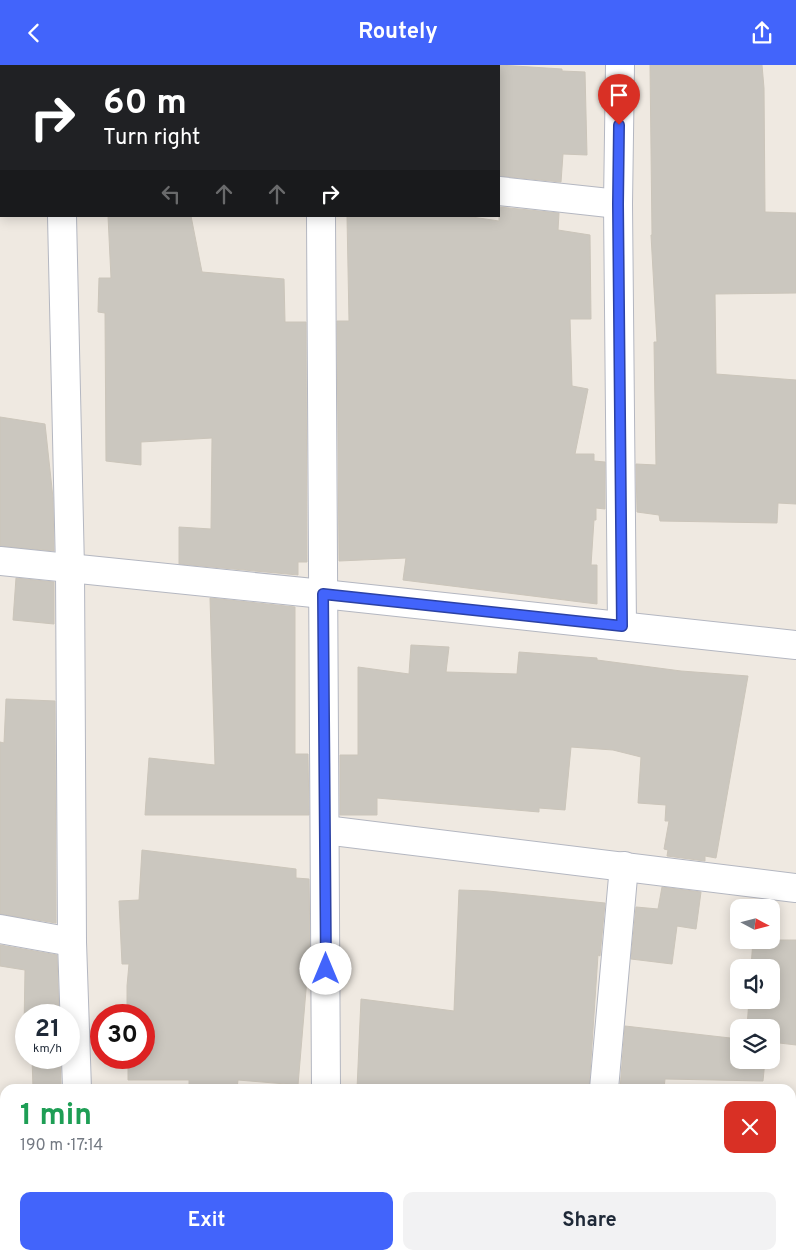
<!DOCTYPE html>
<html lang="en">
<head>
<meta charset="utf-8">
<style>
  body { margin:0; font-family:Overpass,sans-serif; background:#f2f2f3; color:#1f2937; height:100vh; display:flex; flex-direction:column; font-size:19px; white-space:nowrap }
  * { box-sizing:border-box; margin:0 }
  p { font-size:16px; color:#747a83 }
  .icon { flex:none; width:28px; height:28px; fill:none; stroke:currentColor; stroke-width:2; stroke-linecap:round; stroke-linejoin:round }
  .map { position:relative; flex:1; overflow:hidden }
  .details { position:absolute; left:0px; top:1019px; width:796px; height:176px; display:flex; flex-direction:column; background:#fff; border-radius:15px 15px 0 0; box-shadow:0 2px 12px #0003 }
  .details>* { flex:none }
  .guide { position:absolute; left:0px; top:0px; width:500px; height:152px; box-shadow:0 2px 12px #0003; background:#202124; color:#fff; overflow:hidden }
  .needle { width:32px; rotate:97deg }
  .tools { position:absolute; left:730px; top:834px; display:grid; gap:10px }
  .tools a { display:grid; place-items:center; width:50px; height:50px; border-radius:10px; background:#fff; box-shadow:0 2px 12px #0003; font-size:25px }
  .speed { position:absolute; left:15px; top:939px; display:flex; gap:10px; font-size:25px; font-weight:700; text-align:center }
  .speed>* { display:grid; place-content:center; width:65px; height:65px; border-radius:50%; background:#fff; box-shadow:0 2px 12px #0003; line-height:1 }
  .speed small { font-size:12px; font-weight:400 }
  .speed .limit { border:8px solid #d22; background:#fff; color:#111 }
  .pin { position:absolute; display:grid; place-items:center; width:42px; height:42px; color:#fff; margin:-51px -21px; border-radius:50% 50% 50% 0; rotate:-45deg; box-shadow:0 0 5px #0007 }
  .pin .icon { rotate:45deg }
  .me { position:absolute; width:55px; margin:-28px; rotate:0deg; stroke-linejoin:round; filter:drop-shadow(0 0 4px #0008) }
  .turn { display:flex; align-items:center; gap:18px; height:105px; padding:0 20px; font-size:22px }
  .turn .icon { width:65px; height:65px; stroke-width:2.5 }
  .turn b { display:block; font-size:35px; line-height:42px }
  .lanes { display:flex; align-items:center; height:48px; padding:0 20px; background:#0003; justify-content:center; gap:25px; direction:ltr }
  .lanes .off { opacity:.35 }
  .round { display:grid; place-items:center; flex:none; width:52px; height:52px; border-radius:10px; background:#f2f2f3 }
  .headline { display:flex; align-items:center; justify-content:space-between; height:85px; padding:0 20px }
  h1 { font-size:30px; font-weight:700; line-height:38px; color:#1e9e55 }
  .primary-button { display:flex; gap:10px; margin-top:auto; padding:10px 20px }
  .primary-button a { flex:1; height:58px; border-radius:10px; background:#4264fb; color:#fff; font-size:20px; font-weight:700; line-height:58px; text-align:center }
  .primary-button a+a { background:#f2f2f3; color:#1f2937 }
  header { display:flex; justify-content:space-between; align-items:center; height:65px; padding:0 20px; background:#4264fb; color:#fff; font-size:22px; font-weight:700 }
  .map>svg:first-child { display:block }
  .building { fill:#cbc7bf; stroke:#cbc5ba }
  .lines { fill:none; stroke-linecap:round; stroke-linejoin:round }
  .minor-casing { stroke:#b4b7c1; stroke-width:30 }
  .minor { stroke:#fff; stroke-width:28 }
  .route-casing { stroke:#2b41a3; stroke-width:12 }
  .route { stroke:#4264fb; stroke-width:9 }
</style>
</head>
<body>
<header><svg class="icon" aria-label="back" viewBox="0 0 24 24"><path d="M15 5l-7 7 7 7"/></svg>Routely<svg class="icon" aria-label="share" viewBox="0 0 24 24"><path d="M12 15V3M7 8l5-5 5 5M5 13v7h14v-7"/></svg></header>
<div class="map">
<svg width="796" height="1194" viewBox="0 0 796 1194">
  <rect width="100%" height="100%" fill="#efe9e1"/>
  <g class="building">
    <polygon points="499,0 562,4 562,6 585,7 587,90 563,89 561,117 499,111"/>
    <polygon points="650,0 762,0 764,23 765,147 796,148 796,228 715,229 716,309 796,315 796,439 778,438 777,458 660,456 659,450 637,447 636,399 656,400 654,277 657,277 651,170 652,170"/>
    <polygon points="499,142 559,148 558,165 590,170 591,254 570,254 572,321 588,324 575,389 594,389 594,396 605,397 605,444 596,443 596,455 594,455 591,500 597,500 597,539 403,515 406,493 339,496 337,256 349,256 347,151 465,151 499,156"/>
    <polygon points="108,151 191,151 202,207 284,214 285,257 306,257 307,497 298,497 298,510 179,499 179,462 211,464 212,373 141,377 141,400 106,396 105,248 98,247 99,213 111,213"/>
    <polygon points="0,352 45,359 53,433 54,486 0,481"/>
    <polygon points="16,513 54,517 54,559 13,555"/>
    <polygon points="210,533 295,542 295,689 308,689 309,750 145,750 149,693 215,700"/>
    <polygon points="411,580 449,582 446,607 517,609 519,587 597,593 597,595 681,606 748,611 716,793 705,791 705,796 667,791 668,785 664,784 669,756 665,756 666,740 638,738 641,692 613,685 571,682 565,745 539,743 539,747 377,733 377,750 340,750 340,690 358,690 358,602 409,609"/>
    <polygon points="6,634 55,636 56,858 0,849 0,677 4,678"/>
    <polygon points="142,785 296,804 296,813 309,814 310,878 298,1020 238,1015 237,1024 189,1024 189,1015 128,1015 128,992 144,992 144,950 127,950 127,921 129,899 122,899 119,836 139,835"/>
    <polygon points="662,822 701,827 696,864 677,861 672,899 631,894 636,842 658,844"/>
    <polygon points="459,825 488,826 605,838 600,891 598,890 589,1024 357,1024 361,934 454,946"/>
    <polygon points="753,875 796,875 796,980 771,977 771,962 747,962 749,935 771,935 771,902 751,902"/>
    <polygon points="0,880 57,890 59,950 26,950 26,964 24,964 25,905 0,901"/>
    <polygon points="625,961 739,974 739,995 765,995 763,1016 665,1014 664,1024 620,1024"/>
    <polygon points="32,992 60,992 61,1024 33,1024"/>
  </g>
  <g class="lines">
    <defs>
      <g id="minor">
        <polyline points="620,0 618,139 622,561"/>
        <polyline points="61,1 61,0"/>
        <polyline points="0,72 1,72"/>
        <polyline points="499,126 618,139"/>
        <polyline points="62,151 70,504 72,877 77,1024"/>
        <polyline points="321,151 326,1024"/>
        <polyline points="0,496 323,529 796,580"/>
        <polyline points="325,765 796,823"/>
        <polyline points="0,864 72,877"/>
        <polyline points="604,1024 624,801"/>
        <polyline points="82,1190 82,1194"/>
        <polyline points="327,1190 327,1194"/>
        <polyline points="589,1194 590,1190"/>
      </g>
    </defs>
    <use href="#minor" class="minor-casing"/>
    <use href="#minor" class="minor"/>
  </g>
  <g class="lines">
    <defs>
      <polyline id="route" points="326,904 323,529 622,561 618,139 619,60"/>
    </defs>
    <use href="#route" class="route-casing"/>
    <use href="#route" class="route"/>
  </g>
</svg>
<div class="tools">
<a><svg class="needle" viewBox="-14 -14 28 28"><path d="M0-13l5 13h-10z" fill="#e53935"/><path d="M0 13l5-13h-10z" fill="#747a83"/></svg></a>
<a><svg class="icon" aria-label="sound" viewBox="0 0 24 24"><path d="M4 9h4l5-4v14l-5-4H4zM17 9q2 3 0 6"/></svg></a>
<a><svg class="icon" aria-label="layers" viewBox="0 0 24 24"><path d="M12 4l9 5-9 5-9-5zM3 14l9 5 9-5"/></svg></a>
</div>
<div class="speed"><div>21<small>km/h</small></div><div class="limit">30</div></div>
<div class="pin" style="left:619px;top:60px;background:#d93025"><svg class="icon" aria-label="arrive" viewBox="0 0 24 24"><path d="M6 21V4h12l-3 4 3 4H6"/></svg></div>
<svg class="me" style="left:326px;top:904px" viewBox="-20 -20 40 40"><circle r="19" fill="#fff"/><path d="M0-13L10 11 0 6-10 11z" fill="#4264fb"/></svg>
<div class="guide">
<div class="turn"><svg class="icon" aria-label="right" viewBox="0 0 24 24"><path d="M7 20v-9h11M14 6l5 5-5 5"/></svg><div><b>60 m</b>Turn right</div></div>
<div class="lanes"><svg class="icon off" aria-label="left" viewBox="0 0 24 24"><path d="M17 20v-9H6M10 6l-5 5 5 5"/></svg><svg class="icon off" aria-label="ahead" viewBox="0 0 24 24"><path d="M12 20V5M6 11l6-6 6 6"/></svg><svg class="icon off" aria-label="ahead" viewBox="0 0 24 24"><path d="M12 20V5M6 11l6-6 6 6"/></svg><svg class="icon" aria-label="right" viewBox="0 0 24 24"><path d="M7 20v-9h11M14 6l5 5-5 5"/></svg></div>
</div>
<section class="details">
<div class="headline"><div><h1>1 min</h1><p>190 m · 17:14</p></div><a class="round" style="background:#d93025;color:#fff"><svg class="icon" aria-label="close" viewBox="0 0 24 24"><path d="M6 6l12 12M18 6L6 18"/></svg></a></div>
<div class="primary-button"><a>Exit</a><a>Share</a></div>
</section>
</div>
</body>
</html>
